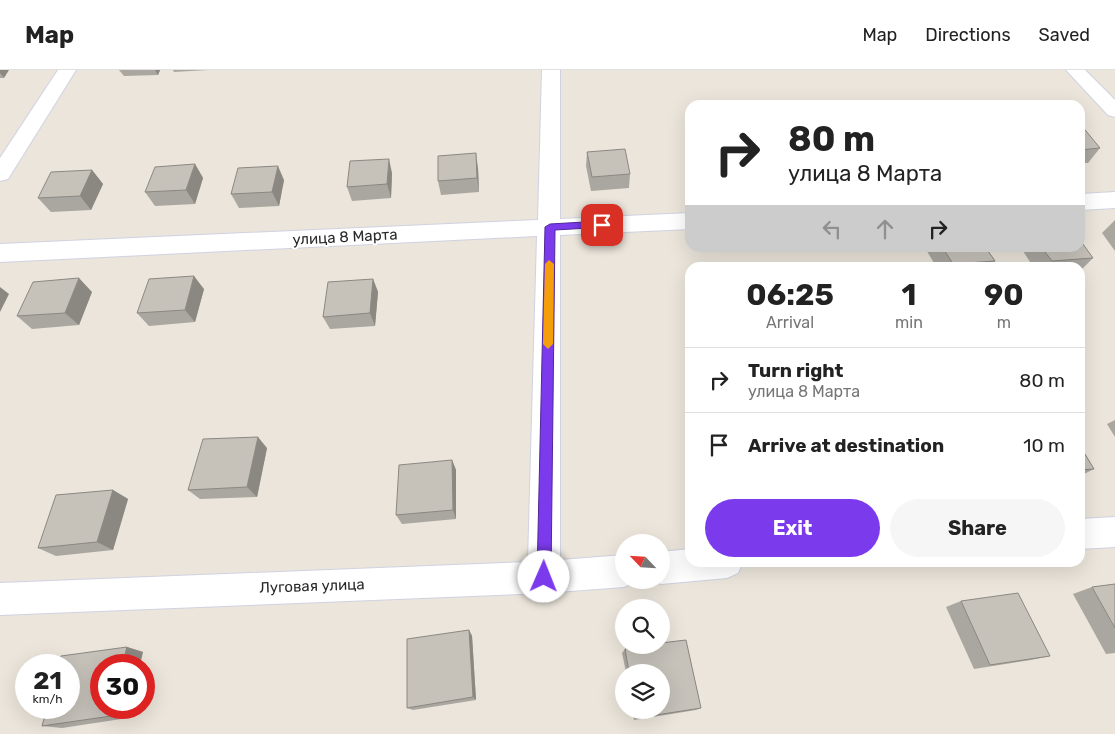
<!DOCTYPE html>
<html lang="en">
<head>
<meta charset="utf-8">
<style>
  body { margin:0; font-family:Rubik,sans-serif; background:#f6f6f6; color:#222; height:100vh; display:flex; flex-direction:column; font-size:19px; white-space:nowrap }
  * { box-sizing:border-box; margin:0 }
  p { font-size:16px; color:#767676 }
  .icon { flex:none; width:28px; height:28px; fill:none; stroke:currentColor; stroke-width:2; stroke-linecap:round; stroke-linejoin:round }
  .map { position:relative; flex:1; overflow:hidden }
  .drawer { position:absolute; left:685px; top:192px; width:400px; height:305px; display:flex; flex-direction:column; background:#fff; border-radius:15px; box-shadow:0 5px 20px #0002 }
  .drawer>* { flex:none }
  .hud { position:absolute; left:685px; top:30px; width:400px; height:152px; border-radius:15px; box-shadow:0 5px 20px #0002; background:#fff; color:#222; overflow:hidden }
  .needle { width:32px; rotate:295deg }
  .fabs { position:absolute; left:615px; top:464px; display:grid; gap:10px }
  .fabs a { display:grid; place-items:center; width:55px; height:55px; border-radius:50%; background:#fff; box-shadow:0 5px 20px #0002; font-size:25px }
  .speed { position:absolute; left:15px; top:584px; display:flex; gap:10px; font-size:25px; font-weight:700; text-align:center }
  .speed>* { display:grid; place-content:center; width:65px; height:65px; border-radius:50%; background:#fff; box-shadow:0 5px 20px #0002; line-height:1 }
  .speed small { font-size:12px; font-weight:400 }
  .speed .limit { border:8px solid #d22; background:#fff; color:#111 }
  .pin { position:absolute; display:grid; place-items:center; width:42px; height:42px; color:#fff; margin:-21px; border-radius:10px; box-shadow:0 2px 8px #0006 }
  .me { position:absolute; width:55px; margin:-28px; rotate:1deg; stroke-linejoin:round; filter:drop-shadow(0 0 4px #0008) }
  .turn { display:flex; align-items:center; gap:18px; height:105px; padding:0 20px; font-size:22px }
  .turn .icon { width:65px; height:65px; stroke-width:2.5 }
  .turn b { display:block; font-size:35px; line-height:42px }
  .lanes { display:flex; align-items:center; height:48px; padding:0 20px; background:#0003; justify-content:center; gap:25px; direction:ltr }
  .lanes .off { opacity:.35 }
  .eta { display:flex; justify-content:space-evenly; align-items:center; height:85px; text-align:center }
  .eta b { font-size:30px; font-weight:700; line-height:35px }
  .button { display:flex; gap:10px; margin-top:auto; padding:10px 20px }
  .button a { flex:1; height:58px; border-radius:30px; background:#7c3aed; color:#fff; font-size:20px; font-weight:700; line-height:58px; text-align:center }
  .button a+a { background:#f6f6f6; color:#222 }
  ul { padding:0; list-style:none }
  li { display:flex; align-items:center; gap:15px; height:65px; padding:0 20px; border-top:1px solid #e0e0e0 }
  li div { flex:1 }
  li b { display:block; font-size:19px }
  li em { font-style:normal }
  header { display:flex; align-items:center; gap:30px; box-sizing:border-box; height:70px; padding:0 25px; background:#fff; border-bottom:1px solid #e0e0e0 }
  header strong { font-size:24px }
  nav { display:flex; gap:28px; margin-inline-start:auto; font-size:18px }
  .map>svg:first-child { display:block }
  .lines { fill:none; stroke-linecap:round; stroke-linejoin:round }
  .minor-casing { stroke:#d0d2e1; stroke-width:2 }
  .minor { fill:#fff; fill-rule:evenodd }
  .wall { fill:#aaa7a0 }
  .shaded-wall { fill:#8b8882 }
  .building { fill:#c6c2ba; stroke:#8b8882 }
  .route { fill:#7c3aed; stroke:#51269a }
  .slow { fill:#f59e0b }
  .labels { text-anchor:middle; stroke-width:4; stroke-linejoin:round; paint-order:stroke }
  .street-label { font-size:15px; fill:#292929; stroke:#fff }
</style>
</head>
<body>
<header>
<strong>Map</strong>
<nav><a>Map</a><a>Directions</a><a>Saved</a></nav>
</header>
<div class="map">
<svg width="1115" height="664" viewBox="0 0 1115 664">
  <rect width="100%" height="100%" fill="#ebe5db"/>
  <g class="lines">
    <defs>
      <g id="minor">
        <polygon points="58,0 76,0 8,109 0,111 0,88"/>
        <polygon points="542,0 560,0 560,149 690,143 690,159 560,165 560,490 624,485 624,510 636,510 635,512 624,517 544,523 0,545 0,513 528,492 537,166 0,192 0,174 538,150"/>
        <polygon points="1066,0 1085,0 1115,30 1115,47 1108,45"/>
        <polygon points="1115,122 1115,138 1080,140 1080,124"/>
        <polygon points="1115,447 1115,477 1080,479 1080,449"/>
        <polygon points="690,479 690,492 743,492 738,503 727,508 661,514 651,510 661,510 661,482"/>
      </g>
    </defs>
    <use href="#minor" class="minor-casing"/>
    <use href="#minor" class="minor"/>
  </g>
  <g class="wall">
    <polygon points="0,0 4,8 0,8"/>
    <polygon points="119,0 160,0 158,5 124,6"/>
    <polygon points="173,0 208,0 174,2"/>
    <polygon points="1080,55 1100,78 1088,93 1080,93"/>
    <polygon points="587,82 630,104 629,118 591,121 586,96"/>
    <polygon points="195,94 203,108 195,134 155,136 145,122"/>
    <polygon points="478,98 479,122 441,125 438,111"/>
    <polygon points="92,100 103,114 91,140 51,142 38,128"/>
    <polygon points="392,103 391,128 352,131 347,117"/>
    <polygon points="284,110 279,136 239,138 231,124"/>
    <polygon points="1115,150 1115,181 1102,163"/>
    <polygon points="925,178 986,178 995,191 989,198 937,198"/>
    <polygon points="1021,178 1080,178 1093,188 1080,201 1080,198 1034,198"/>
    <polygon points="373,209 378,222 375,256 330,259 323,247"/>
    <polygon points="204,219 195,252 149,256 137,243"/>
    <polygon points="92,222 79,255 32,259 17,246"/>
    <polygon points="1115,350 1115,367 1107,354"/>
    <polygon points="1080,376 1094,399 1080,406"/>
    <polygon points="267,378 257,427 200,429 188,420"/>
    <polygon points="452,390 456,400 456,449 402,454 396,445"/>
    <polygon points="113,420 128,429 113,480 56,486 38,478"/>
    <polygon points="1115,514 1115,583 1106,584 1073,524 1092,517"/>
    <polygon points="961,531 1050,586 1031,590 974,599 946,537"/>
    <polygon points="469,560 472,566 476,630 413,640 407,638"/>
    <polygon points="686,570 701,638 696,640 634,650 632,640 661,640 661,602 626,602 622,583 625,579 649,575 661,575 661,573"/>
    <polygon points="127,577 143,582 101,638 131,638 128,648 62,658 42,656"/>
  </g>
  <g class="shaded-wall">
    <polygon points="0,0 9,0 4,8 0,3"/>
    <polygon points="155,0 160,0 158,5"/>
    <polygon points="476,83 478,98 479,122 477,108"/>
    <polygon points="389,89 392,103 391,128 387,114"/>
    <polygon points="195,94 203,108 195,134 186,120"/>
    <polygon points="278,96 284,110 279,136 272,122"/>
    <polygon points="92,100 103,114 91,140 80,126"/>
    <polygon points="194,206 204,219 195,252 185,240"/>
    <polygon points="79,208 92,222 79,255 65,243"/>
    <polygon points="373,209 378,222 375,256 370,243"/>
    <polygon points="0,217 9,224 0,242"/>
    <polygon points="258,367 267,378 257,427 247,417"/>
    <polygon points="452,390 456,400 456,449 453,440"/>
    <polygon points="113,420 128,429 113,480 97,472"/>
    <polygon points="469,560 472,566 476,630 473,627"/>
    <polygon points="127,577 143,582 140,595 122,595"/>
    <polygon points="113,638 131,638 128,648 111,646"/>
  </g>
  <g class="building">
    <polygon points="1080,55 1081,55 1100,78 1080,80"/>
    <polygon points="625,79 630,104 592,107 587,82"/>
    <polygon points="476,83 477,108 438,111 438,86"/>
    <polygon points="389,89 387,114 347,117 350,91"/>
    <polygon points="195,94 186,120 145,122 155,97"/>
    <polygon points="278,96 272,122 231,124 238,98"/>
    <polygon points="92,100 80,126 38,128 51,102"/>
    <polygon points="1080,170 1093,188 1052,191 1042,178 1080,178"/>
    <polygon points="943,178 986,178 995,191 953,194"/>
    <polygon points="194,206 185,240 137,243 149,209"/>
    <polygon points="79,208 65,243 17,246 33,212"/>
    <polygon points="373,209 370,243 323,247 328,212"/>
    <polygon points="258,367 247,417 188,420 203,369"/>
    <polygon points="1080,376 1094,399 1080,400"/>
    <polygon points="452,390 453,440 396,445 399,395"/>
    <polygon points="113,420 97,472 38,478 56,425"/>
    <polygon points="1115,514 1115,558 1092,517"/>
    <polygon points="1018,523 1050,586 990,595 961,531"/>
    <polygon points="469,560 473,627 407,638 407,569"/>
    <polygon points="686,570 701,638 637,648 636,640 661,640 661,602 629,602 625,579 649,575 661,575 661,573"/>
    <polygon points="127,577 122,595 101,595 101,638 113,638 111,646 42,656 47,638 69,638 69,595 58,595 61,586"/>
  </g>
  <polygon class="route" points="602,151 606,152 606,157 555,160 551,507 549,512 544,514 539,512 537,507 545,157 550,154"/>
  <polygon class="slow" points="549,190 554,194 553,274 548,279 543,274 545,194"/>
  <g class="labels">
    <g class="street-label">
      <text transform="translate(345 167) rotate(-3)" y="5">улица 8 Марта</text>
      <text transform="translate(312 516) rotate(-2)" y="5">Луговая улица</text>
    </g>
  </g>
</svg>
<div class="fabs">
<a><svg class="needle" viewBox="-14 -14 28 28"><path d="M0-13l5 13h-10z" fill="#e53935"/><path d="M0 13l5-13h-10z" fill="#767676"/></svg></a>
<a><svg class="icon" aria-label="search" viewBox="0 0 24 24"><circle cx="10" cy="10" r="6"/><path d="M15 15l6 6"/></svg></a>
<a><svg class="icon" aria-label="layers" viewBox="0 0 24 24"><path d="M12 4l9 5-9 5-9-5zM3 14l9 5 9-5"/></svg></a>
</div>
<div class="speed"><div>21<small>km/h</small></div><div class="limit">30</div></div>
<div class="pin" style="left:602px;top:155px;background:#d93025"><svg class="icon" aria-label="arrive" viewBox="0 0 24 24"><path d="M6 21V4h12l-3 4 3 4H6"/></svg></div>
<svg class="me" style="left:544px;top:507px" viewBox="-20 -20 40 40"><circle r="19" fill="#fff"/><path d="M0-13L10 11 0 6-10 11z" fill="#7c3aed"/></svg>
<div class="hud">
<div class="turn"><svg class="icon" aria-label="right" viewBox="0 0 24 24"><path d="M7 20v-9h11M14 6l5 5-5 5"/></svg><div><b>80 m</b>улица 8 Марта</div></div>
<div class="lanes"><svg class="icon off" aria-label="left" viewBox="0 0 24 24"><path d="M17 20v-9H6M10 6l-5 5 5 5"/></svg><svg class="icon off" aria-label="ahead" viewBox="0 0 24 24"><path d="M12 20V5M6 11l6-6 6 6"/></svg><svg class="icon" aria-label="right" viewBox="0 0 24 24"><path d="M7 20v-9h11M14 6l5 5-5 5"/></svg></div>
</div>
<section class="drawer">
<div class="eta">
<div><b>06:25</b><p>Arrival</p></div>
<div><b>1</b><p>min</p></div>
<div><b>90</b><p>m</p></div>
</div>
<ul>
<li><svg class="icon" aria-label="right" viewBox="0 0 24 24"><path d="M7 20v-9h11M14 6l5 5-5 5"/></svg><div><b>Turn right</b><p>улица 8 Марта</p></div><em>80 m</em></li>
<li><svg class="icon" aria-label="arrive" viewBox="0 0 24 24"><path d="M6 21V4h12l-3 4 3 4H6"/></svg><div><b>Arrive at destination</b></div><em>10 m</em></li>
</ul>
<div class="button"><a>Exit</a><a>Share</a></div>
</section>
</div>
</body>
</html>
